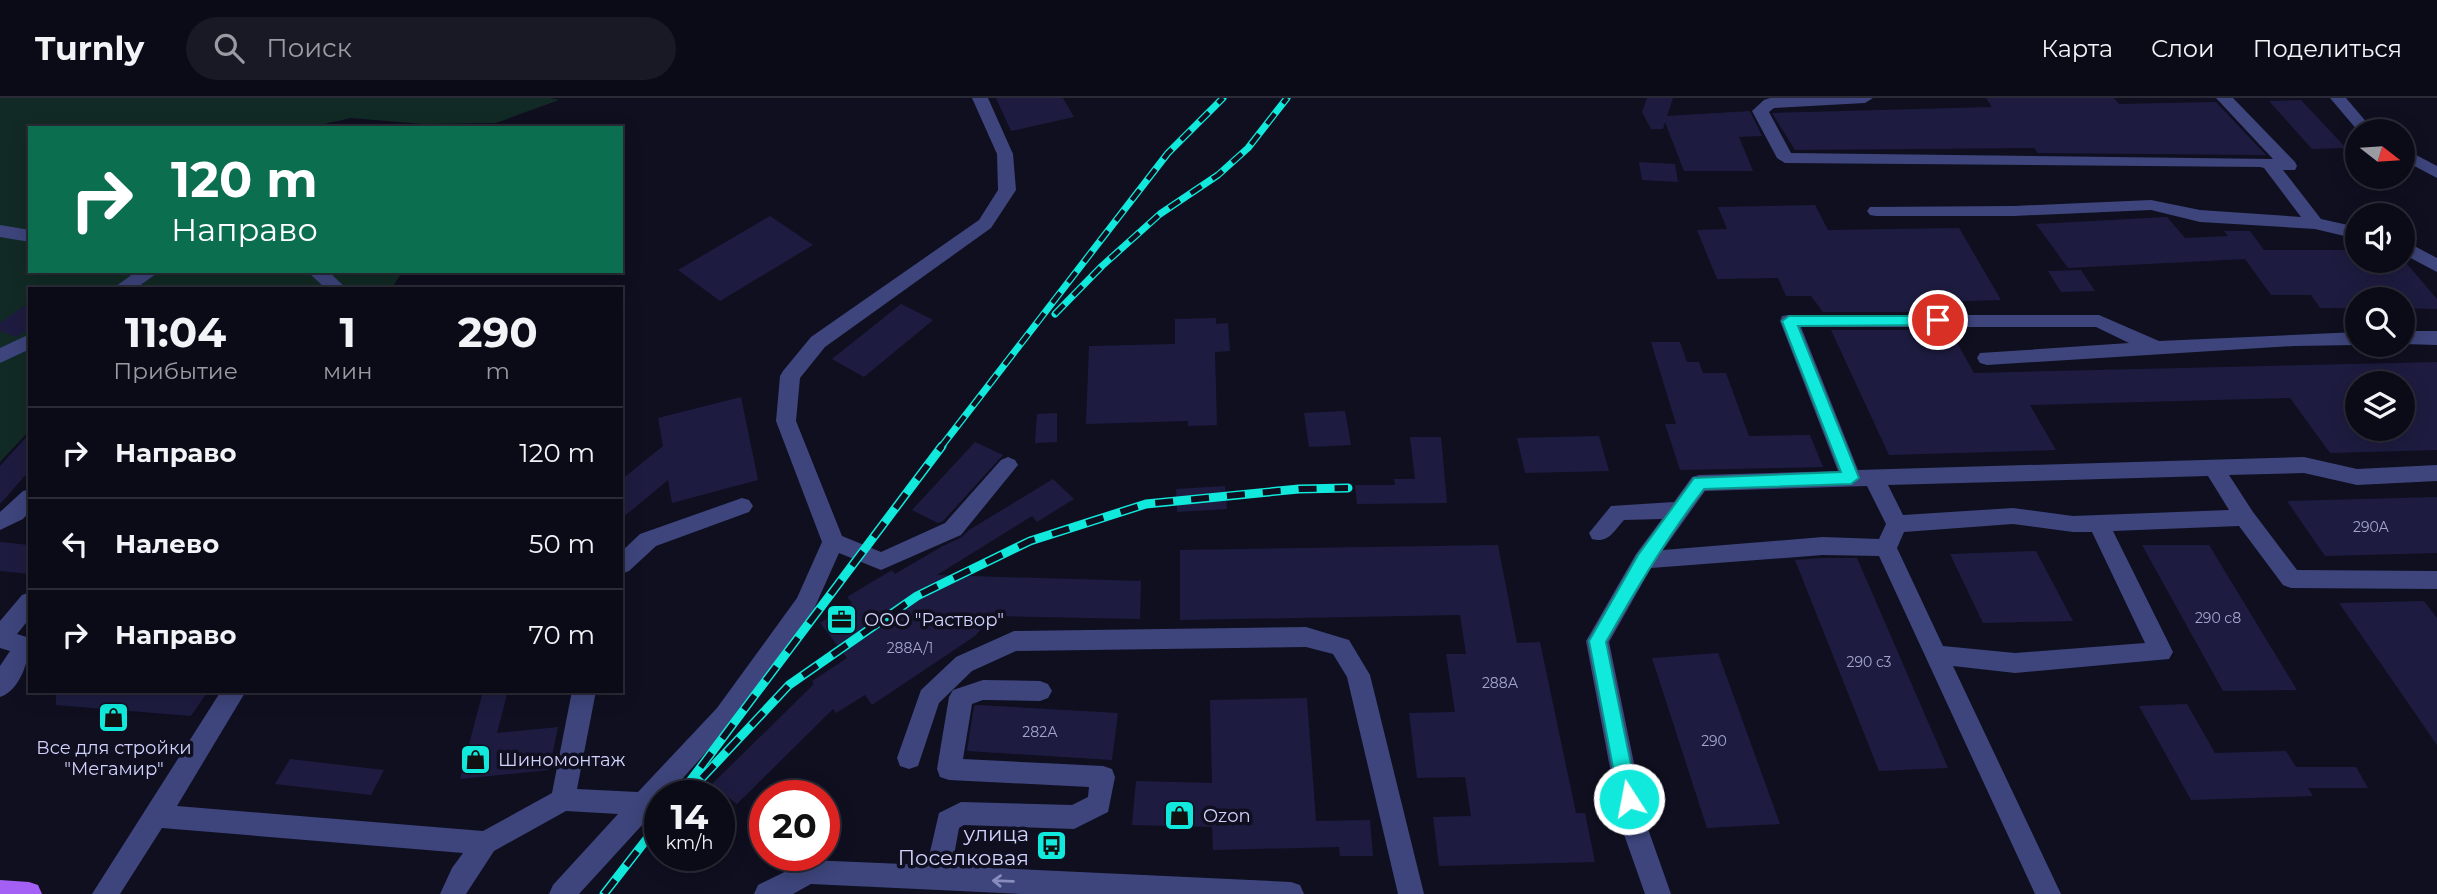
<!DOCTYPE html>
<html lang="ru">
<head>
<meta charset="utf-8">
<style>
  body { margin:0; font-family:Montserrat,sans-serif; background:#191925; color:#f1f3f6; height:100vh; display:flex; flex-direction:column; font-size:26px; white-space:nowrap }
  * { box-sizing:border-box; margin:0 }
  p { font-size:23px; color:#9a9ba2 }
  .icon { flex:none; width:38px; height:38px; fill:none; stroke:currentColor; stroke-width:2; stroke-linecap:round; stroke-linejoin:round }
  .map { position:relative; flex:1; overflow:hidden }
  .details { position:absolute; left:28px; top:189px; width:595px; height:406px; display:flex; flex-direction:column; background:#0b0b18; border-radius:0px; box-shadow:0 4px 18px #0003,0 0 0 2px #2b2b37 }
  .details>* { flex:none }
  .hud { position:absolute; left:28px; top:28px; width:595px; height:147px; border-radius:0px; box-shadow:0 4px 18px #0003,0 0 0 2px #2b2b37; background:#0b6e4f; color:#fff; overflow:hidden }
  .needle { width:46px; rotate:107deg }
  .controls { position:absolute; left:2345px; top:21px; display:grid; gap:14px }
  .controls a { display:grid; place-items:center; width:70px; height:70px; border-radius:50%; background:#0b0b18; box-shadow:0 4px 18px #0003,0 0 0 2px #2b2b37; font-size:35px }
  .speed { position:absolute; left:644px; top:682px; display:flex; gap:14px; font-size:35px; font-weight:700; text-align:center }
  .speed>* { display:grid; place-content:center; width:91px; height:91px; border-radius:50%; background:#0b0b18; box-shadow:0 4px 18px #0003,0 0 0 2px #2b2b37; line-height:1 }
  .speed small { font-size:18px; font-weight:400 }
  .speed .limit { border:10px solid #d22; background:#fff; color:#111 }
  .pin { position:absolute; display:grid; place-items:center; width:60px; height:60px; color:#fff; margin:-30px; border:4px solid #fff; border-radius:50%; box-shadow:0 2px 7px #0007 }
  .me { position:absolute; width:77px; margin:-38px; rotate:349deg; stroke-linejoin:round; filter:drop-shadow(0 0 5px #0008) }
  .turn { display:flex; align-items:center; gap:24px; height:147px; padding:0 28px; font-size:32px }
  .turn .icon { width:91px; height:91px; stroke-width:2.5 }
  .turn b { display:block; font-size:49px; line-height:60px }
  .eta { display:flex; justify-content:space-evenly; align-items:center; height:119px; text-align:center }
  .eta b { font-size:42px; font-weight:700; line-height:49px }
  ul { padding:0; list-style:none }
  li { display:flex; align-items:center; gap:21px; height:91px; padding:0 28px; border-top:2px solid #2b2b37 }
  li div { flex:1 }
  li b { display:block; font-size:26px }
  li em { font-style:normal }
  header { display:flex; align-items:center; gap:42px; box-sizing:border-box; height:98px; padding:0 35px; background:#0b0b18; border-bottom:2px solid #2b2b37 }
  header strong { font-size:33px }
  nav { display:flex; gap:38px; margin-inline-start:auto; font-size:24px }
  .search { width:490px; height:63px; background:#191925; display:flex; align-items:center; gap:18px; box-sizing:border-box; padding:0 24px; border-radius:38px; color:#9a9ba2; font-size:26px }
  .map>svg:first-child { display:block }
  .green { fill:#122a25 }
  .building { fill:#1d1c40; fill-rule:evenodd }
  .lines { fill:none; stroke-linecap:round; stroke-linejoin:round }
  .minor { fill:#3d457c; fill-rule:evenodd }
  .major { fill:#a460f4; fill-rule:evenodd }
  .rail-far1-casing { stroke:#10e9db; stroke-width:7 }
  .rail-casing { stroke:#10e9db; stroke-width:9 }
  .rail-far1 { stroke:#0f0f20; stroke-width:4.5; stroke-dasharray:13; stroke-linecap:butt }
  .rail { stroke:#0f0f20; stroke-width:6; stroke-dasharray:18; stroke-linecap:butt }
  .oneway { stroke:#878cbc }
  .route { fill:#10e9db; stroke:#0a978e; stroke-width:2 }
  .labels { text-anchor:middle; stroke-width:7; stroke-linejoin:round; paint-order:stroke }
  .number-label { font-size:14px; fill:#a4a5cd }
  .poi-label { font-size:18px; fill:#d1d3fc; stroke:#0f0f20; text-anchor:start }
  .near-poi-label { font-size:21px; fill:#d1d3fc; stroke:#0f0f20; text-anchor:end }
</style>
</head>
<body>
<header>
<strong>Turnly</strong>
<div class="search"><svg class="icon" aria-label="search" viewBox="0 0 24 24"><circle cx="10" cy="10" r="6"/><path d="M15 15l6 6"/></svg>Поиск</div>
<nav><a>Карта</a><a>Слои</a><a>Поделиться</a></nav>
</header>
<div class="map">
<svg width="2437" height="796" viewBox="0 0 2437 796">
  <rect width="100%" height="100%" fill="#0f0f20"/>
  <polygon class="green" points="0,0 550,0 559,2 496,25 423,26 351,20 306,30 30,30 30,173 403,173 391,191 30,191 30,332 0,364"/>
  <g class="building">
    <polygon points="996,0 1063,0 1074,19 1011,33"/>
    <polygon points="1647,0 1673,0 1667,18 1750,13 1762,38 1739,39 1753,73 1684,73 1665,24 1663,31 1651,31 1642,14"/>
    <polygon points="1986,0 2114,0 2119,6 2216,4 2266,57 2038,55 2034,50 1795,52 1772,15 1992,9"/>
    <polygon points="2301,2 2346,50 2312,51 2269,3"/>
    <polygon points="1639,64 1675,66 1678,84 1642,82"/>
    <polygon points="1815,107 1828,132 1959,130 2001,202 1935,204 1941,214 1823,214 1811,198 1786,198 1778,180 1717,181 1697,132 1727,131 1718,109"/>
    <polygon points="770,118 813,147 720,203 678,172"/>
    <polygon points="2167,119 2185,140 2228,138 2224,133 2250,133 2264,152 2357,152 2357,163 2399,163 2407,166 2437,201 2437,211 2403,210 2403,201 2357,201 2357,210 2320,210 2311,197 2271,197 2245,161 2068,170 2036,126"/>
    <polygon points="2081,172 2095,193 2061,194 2048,173"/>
    <polygon points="30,204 30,230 17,239 0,233 0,225"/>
    <polygon points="901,206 933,222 864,279 832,261"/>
    <polygon points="1216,220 1216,226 1228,225 1230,253 1215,254 1217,327 1188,328 1188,323 1086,326 1089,248 1175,246 1175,221"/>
    <path d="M1831 232H1950L1974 275 2437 264V352L2330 355 2290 300 2030 307 2056 352 1889 357ZM2357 285H2403V331H2357Z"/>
    <polygon points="1651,244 1680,244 1687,264 1699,264 1703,275 1726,275 1749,338 1810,337 1823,369 1680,372 1665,326 1676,326"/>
    <polygon points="741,299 758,382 672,405 668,382 621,421 621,382 663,348 658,320"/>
    <polygon points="1345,313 1351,347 1309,349 1304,315"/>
    <polygon points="1057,315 1057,344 1035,345 1037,316"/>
    <polygon points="30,335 30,372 0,406 0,368"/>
    <polygon points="1599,338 1609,373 1525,375 1517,340"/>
    <polygon points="1410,339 1441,339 1447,405 1357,406 1355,387 1395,387 1394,381 1415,381"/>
    <polygon points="975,344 1003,357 943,423 938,425 912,412"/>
    <polygon points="1053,381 1074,401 1037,424 1032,418 937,477 1141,483 1140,521 992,518 975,538 872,607 865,597 836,615 833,611 737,706 711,687 814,586 812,583 847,560 820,525 852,505 847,499 892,472 895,476 941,449 962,439 969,432"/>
    <polygon points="1225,388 1227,411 1177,414 1176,391"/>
    <polygon points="2437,399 2437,455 2325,458 2287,403"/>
    <polygon points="0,444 30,447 30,476 0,473"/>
    <polygon points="1498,447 1517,545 1540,544 1576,715 1585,715 1595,764 1439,768 1433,719 1471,718 1465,679 1417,680 1409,615 1455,614 1446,556 1466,556 1460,517 1180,522 1180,452"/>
    <polygon points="2142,447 2209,447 2297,592 2223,593"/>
    <polygon points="2036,453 2073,523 1983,525 1950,456"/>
    <polygon points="1823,460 1857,460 1948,670 1879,673 1795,462"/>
    <polygon points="2424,503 2437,520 2437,647 2339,505"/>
    <polygon points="1718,555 1780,726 1707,730 1652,560"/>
    <polygon points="56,593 208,593 191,618 56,607"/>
    <polygon points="483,593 508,593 497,635 558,629 549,672 460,681"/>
    <polygon points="1307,600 1316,723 1370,722 1373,758 1340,758 1339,749 1213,752 1212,729 1132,727 1136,683 1212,685 1210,602"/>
    <polygon points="2187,606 2215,655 2286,653 2296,669 2356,669 2368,690 2308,690 2313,698 2191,702 2139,608"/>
    <polygon points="978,607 1118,615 1112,662 967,653 974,608"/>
    <polygon points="290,661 384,672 371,697 275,686"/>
  </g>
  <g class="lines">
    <g class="minor">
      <polygon points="972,0 988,0 1013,56 1016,92 991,130 825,249 800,280 796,323 842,438 881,454 945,425 1001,362 1008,359 1015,362 1018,367 961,437 881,472 839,455 814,511 733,624 667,698 660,698 660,706 654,714 579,796 549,796 553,787 618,716 566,713 494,753 466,796 440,796 452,770 463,755 162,730 120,796 92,796 221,593 246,593 177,708 483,733 552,695 572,593 596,593 577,691 638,694 717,610 797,500 822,444 776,323 780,278 783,273 811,239 979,122 998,92 997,56"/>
      <polygon points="1770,0 1873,0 1865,5 1774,10 1769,14 1791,55 2273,61 2216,0 2233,0 2295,64 2297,68 2295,72 2283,72 2321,121 2357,129 2357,141 2315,131 2200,124 2151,112 2014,118 1876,118 1870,117 1867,113 1870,109 2014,108 2151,102 2200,112 2301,119 2264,70 2260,69 1785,65 1777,60 1752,13 1764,2"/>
      <polygon points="2330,0 2346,0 2374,33 2358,33"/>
      <polygon points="2403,50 2437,68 2437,80 2403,62"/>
      <polygon points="0,127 30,132 30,144 0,139"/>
      <polygon points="2403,142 2437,160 2437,174 2403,156"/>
      <polygon points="137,173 160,173 135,191 112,191"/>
      <polygon points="307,173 328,173 347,191 326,191"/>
      <path d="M1789 217H2099L2159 243 2357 234V247L2294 248 1987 267 1980 265 1977 260 1980 255 2129 245 2096 229H1801L1858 372 2304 359 2357 371 2437 367V383L2357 387 2304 375 2229 377 2253 414 2297 472 2437 473V491L2291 490 2283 487 2239 428 2113 433 2173 554 2169 561 2015 575 1953 568 2061 796H2035L1879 458 1823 457 1651 470 1609 544 1647 728 1671 796H1645L1621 728 1586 543 1636 456 1662 421 1624 422C1614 433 1608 446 1592 441L1589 435 1611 408 1674 404 1692 379 1699 377 1838 373 1780 223 1782 218ZM2208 378 2229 412 2073 418 2013 410 1903 417 1888 387ZM1867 388 1886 426 1879 441 1823 439 1663 452 1705 393ZM2013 426 2073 434H2092L2145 545 2015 555 1943 548 1897 450 1904 434Z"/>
      <polygon points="2403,233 2437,233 2437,247 2403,246"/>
      <polygon points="30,236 30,251 0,265 0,250"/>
      <polygon points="30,391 30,413 23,421 0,432 0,414 23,393"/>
      <polygon points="742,400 749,402 753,408 749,414 656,448 629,473 621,476 621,454 640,436"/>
      <path d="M30 494V520L17 536 30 540C30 560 21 592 0 599V568L10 553 0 550V523L22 497Z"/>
      <polygon points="1306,529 1349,542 1370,577 1424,796 1398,796 1347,579 1333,556 1306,549 1016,553 972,573 939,605 918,668 909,671 900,668 897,660 921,592 956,559 1014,533"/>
      <polygon points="983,582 1040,583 1048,586 1052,593 1048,600 1040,603 983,602 972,606 963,661 1103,668 1112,671 1115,679 1108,714 1074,731 964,727 959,730 952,768 1291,784 1300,787 1304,796 1021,796 811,786 793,796 754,796 758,787 809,762 927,767 939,715 961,704 1072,707 1088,699 1089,689 949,682 940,679 937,671 949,599 953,592"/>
    </g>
    <polygon class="major" points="0,782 29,784 38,787 42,796 0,796"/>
    <defs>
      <g id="rail-far1">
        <polyline points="1055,216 1102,168 1160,116 1218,77 1248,50 1287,0"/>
        <polyline points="941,349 1168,55 1223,0"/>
      </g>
      <g id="rail">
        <polyline points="702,680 789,587 917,498 1030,443 1146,406 1299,391 1348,390"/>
        <polyline points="679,698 942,348"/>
        <polyline points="604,796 660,724"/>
      </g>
    </defs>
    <use href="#rail-far1" class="rail-far1-casing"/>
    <use href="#rail" class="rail-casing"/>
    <use href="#rail-far1" class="rail-far1"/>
    <use href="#rail" class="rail"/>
  </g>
  <defs><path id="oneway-shaft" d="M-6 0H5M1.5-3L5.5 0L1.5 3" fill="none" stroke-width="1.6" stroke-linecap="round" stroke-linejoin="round" transform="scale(1.75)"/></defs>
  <use class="oneway" href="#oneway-shaft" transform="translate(1003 783) rotate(-178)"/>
  <path class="route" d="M1789 218H1938L1945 222 1938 227 1798 228 1859 380 1851 386 1704 391C1667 439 1636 491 1606 544L1638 701 1636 707 1629 710 1622 707 1619 701 1589 543 1638 457 1694 380 1841 374 1782 223Z"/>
  <defs>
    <symbol id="office-square" viewBox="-11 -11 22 22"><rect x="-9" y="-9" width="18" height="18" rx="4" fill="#10e9db" stroke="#0f0f20"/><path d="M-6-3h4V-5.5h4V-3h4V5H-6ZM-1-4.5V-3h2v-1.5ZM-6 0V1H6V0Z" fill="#111"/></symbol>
    <symbol id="shop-square" viewBox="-11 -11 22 22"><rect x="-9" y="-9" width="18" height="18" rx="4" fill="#10e9db" stroke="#0f0f20"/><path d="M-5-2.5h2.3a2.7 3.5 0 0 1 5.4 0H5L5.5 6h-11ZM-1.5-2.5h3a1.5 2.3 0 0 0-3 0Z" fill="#111"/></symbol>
    <symbol id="bus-square" viewBox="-11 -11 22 22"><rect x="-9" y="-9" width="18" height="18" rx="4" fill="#10e9db" stroke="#0f0f20"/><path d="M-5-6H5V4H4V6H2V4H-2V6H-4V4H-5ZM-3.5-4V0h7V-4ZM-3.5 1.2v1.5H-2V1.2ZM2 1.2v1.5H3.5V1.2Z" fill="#111"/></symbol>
  </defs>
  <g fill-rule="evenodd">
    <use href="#office-square" x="824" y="504" width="35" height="35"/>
    <use href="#shop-square" x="96" y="602" width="35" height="35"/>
    <use href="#shop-square" x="458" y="644" width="35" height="35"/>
    <use href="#shop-square" x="1162" y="700" width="35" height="35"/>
    <use href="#bus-square" x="1034" y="730" width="35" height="35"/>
  </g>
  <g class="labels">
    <g class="number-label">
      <text x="2371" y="434">290А</text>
      <text x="2218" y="525">290 с8</text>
      <text x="910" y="555">288А/1</text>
      <text x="1869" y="569">290 с3</text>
      <text x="1500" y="590">288А</text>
      <text x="1040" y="639">282А</text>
      <text x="1714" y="648">290</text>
    </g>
    <g class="poi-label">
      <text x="864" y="528">ООО "Раствор"</text>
      <text x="114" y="656" text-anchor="middle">Все для стройки<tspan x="114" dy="21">"Мегамир"</tspan></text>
      <text x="498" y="668">Шиномонтаж</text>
      <text x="1203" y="724">Ozon</text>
    </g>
    <g class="near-poi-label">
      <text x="1029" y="743">улица<tspan x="1029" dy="24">Поселковая</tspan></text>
    </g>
  </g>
</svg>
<div class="controls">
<a><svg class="needle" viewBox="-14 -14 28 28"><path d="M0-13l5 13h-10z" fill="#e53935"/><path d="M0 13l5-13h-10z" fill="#9a9ba2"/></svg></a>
<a><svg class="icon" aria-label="sound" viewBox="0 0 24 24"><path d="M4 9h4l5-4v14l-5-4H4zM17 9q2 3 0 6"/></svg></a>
<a><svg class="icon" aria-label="search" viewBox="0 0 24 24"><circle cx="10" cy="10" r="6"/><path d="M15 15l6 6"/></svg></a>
<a><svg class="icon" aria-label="layers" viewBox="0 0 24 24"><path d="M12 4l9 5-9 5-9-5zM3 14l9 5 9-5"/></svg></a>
</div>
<div class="speed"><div>14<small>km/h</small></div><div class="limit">20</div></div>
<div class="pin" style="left:1938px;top:222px;background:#d93025"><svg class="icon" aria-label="arrive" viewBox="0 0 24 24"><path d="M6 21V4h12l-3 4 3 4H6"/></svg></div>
<svg class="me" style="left:1629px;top:701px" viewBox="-20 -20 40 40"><circle r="17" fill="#10e9db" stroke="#fff" stroke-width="3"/><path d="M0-11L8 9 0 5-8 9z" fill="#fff"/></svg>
<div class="hud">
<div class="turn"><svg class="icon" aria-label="right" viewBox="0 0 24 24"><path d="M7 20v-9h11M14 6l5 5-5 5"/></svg><div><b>120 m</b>Направо</div></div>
</div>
<section class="details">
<div class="eta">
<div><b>11:04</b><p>Прибытие</p></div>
<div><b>1</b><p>мин</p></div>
<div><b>290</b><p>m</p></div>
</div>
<ul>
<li><svg class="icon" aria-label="right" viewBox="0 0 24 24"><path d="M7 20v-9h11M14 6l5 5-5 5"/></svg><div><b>Направо</b></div><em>120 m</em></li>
<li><svg class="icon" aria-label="left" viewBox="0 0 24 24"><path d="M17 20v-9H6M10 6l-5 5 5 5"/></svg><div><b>Налево</b></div><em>50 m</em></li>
<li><svg class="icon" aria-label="right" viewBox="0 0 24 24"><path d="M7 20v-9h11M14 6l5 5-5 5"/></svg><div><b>Направо</b></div><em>70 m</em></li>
</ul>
</section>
</div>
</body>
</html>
